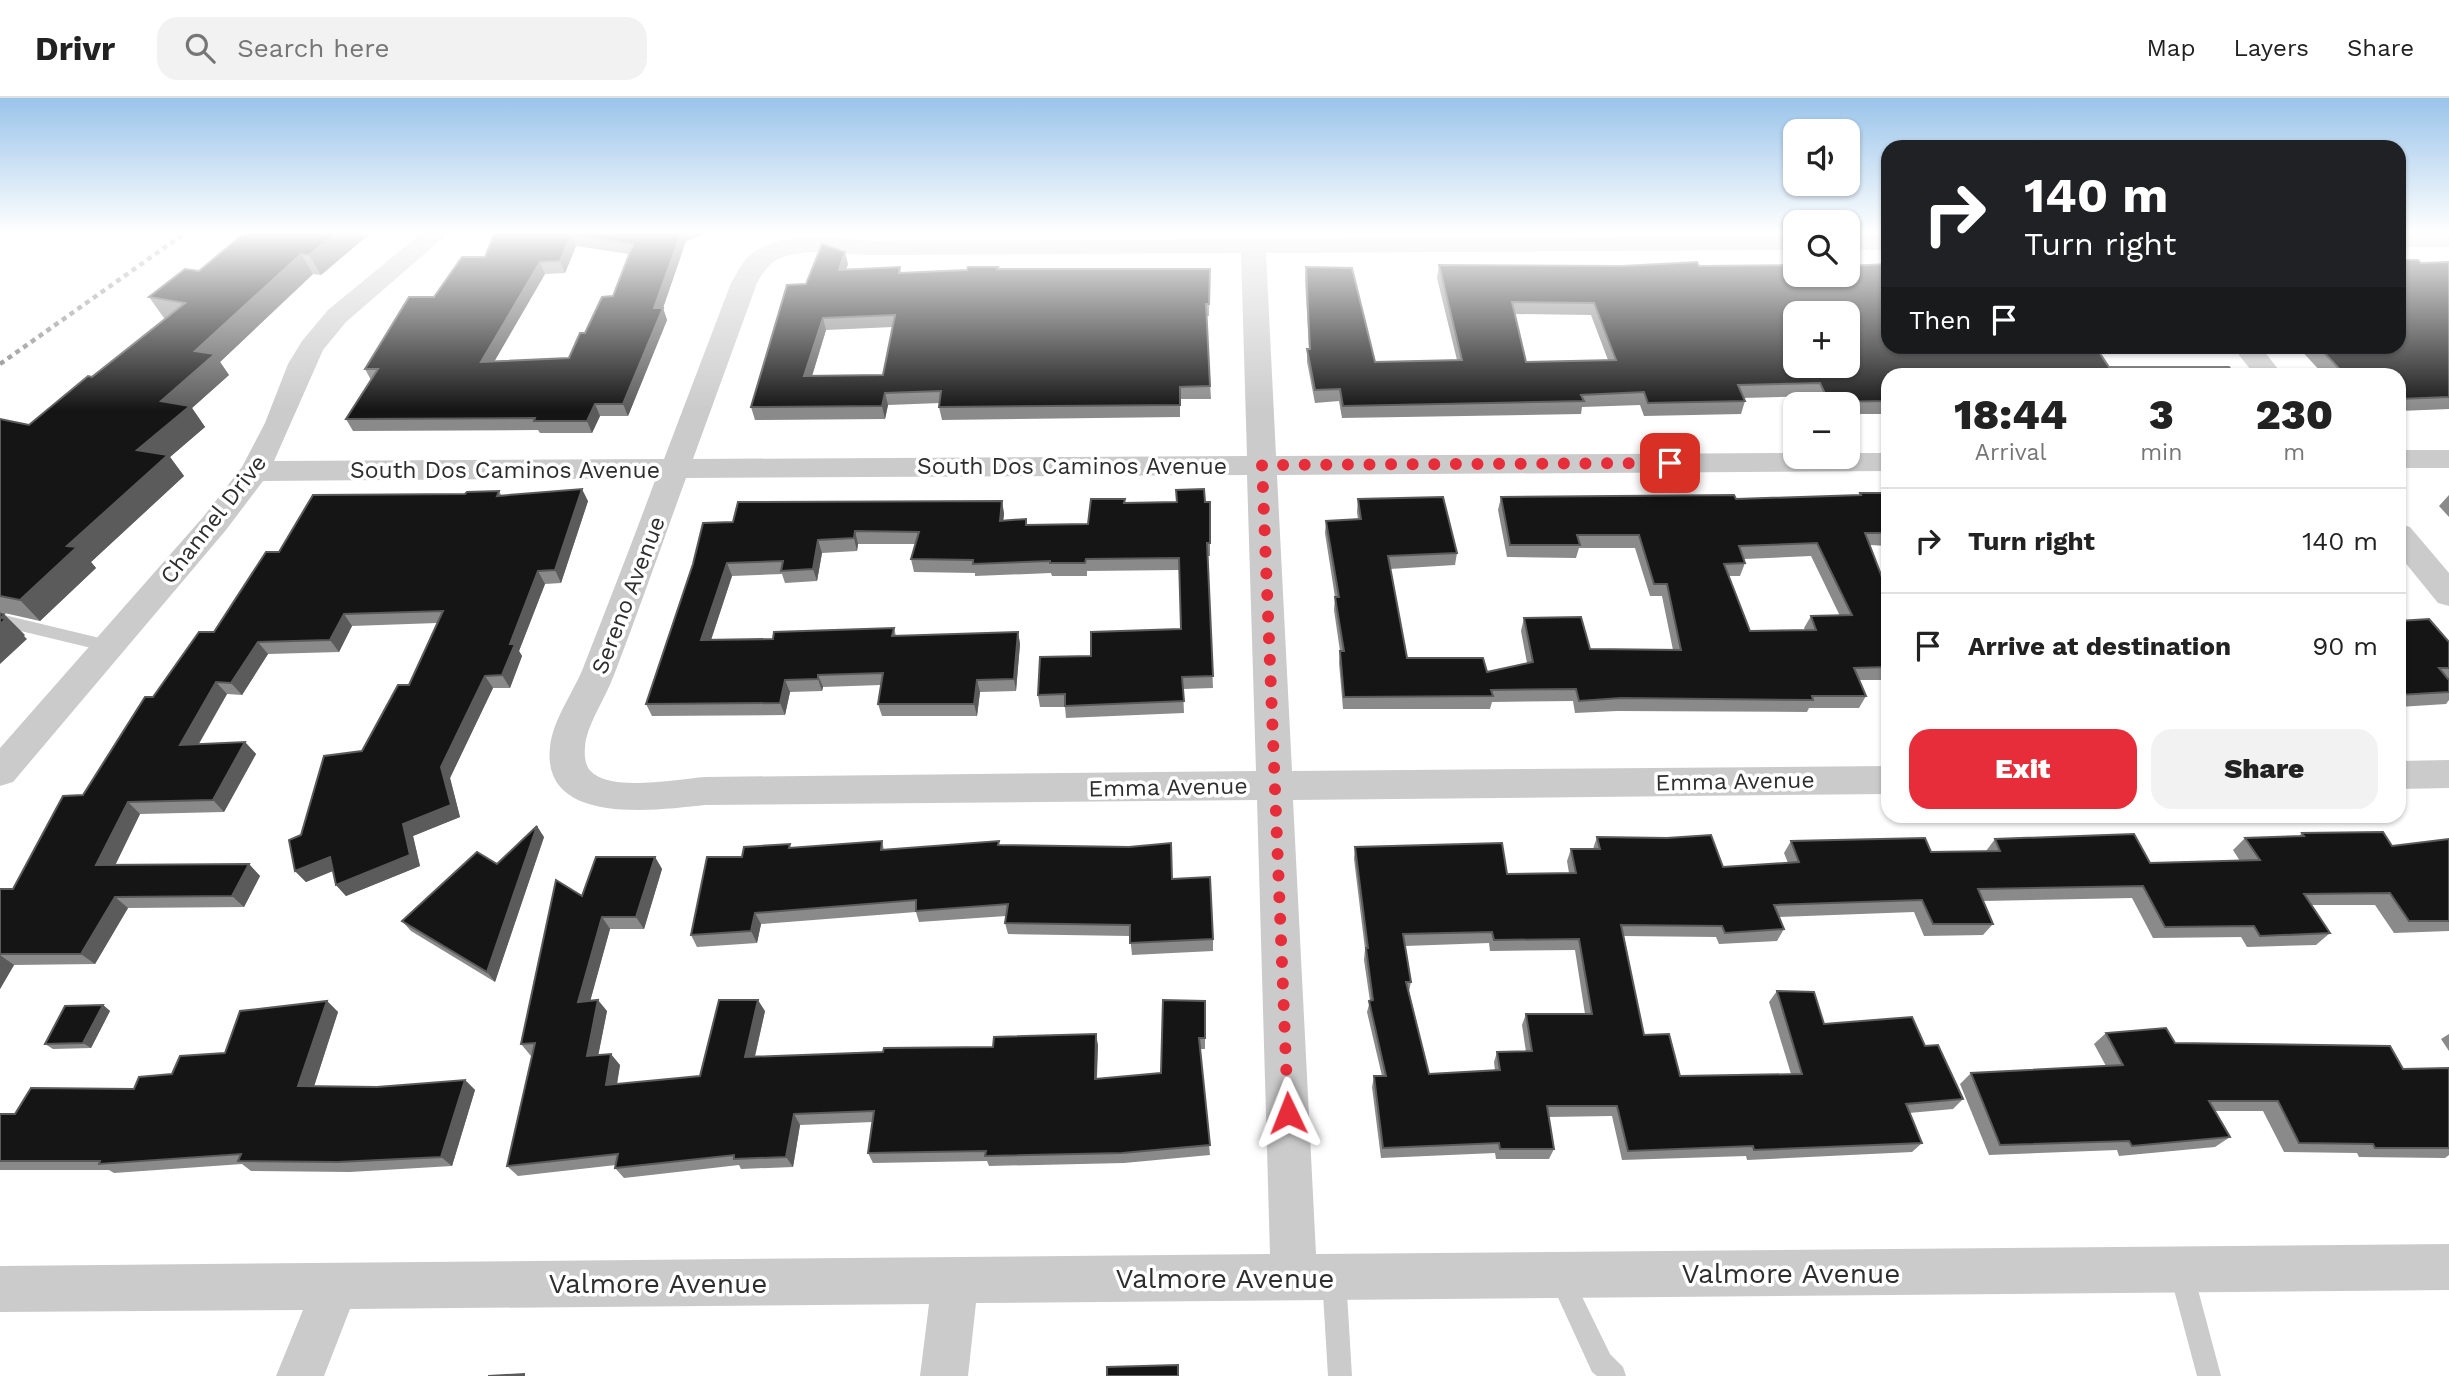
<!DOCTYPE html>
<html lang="en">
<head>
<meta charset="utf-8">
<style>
  body { margin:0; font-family:"Work Sans",sans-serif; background:#f2f2f2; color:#222; height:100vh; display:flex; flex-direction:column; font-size:26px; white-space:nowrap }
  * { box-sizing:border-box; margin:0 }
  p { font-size:23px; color:#767676 }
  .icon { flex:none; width:38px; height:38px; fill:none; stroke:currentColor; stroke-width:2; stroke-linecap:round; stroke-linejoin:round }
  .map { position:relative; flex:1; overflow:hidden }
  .sheet { position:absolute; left:1881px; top:270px; width:525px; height:455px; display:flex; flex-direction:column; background:#fff; border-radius:21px; box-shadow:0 2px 5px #0004 }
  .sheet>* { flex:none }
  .top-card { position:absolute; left:1881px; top:42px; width:525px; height:214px; border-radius:21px; box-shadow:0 2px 5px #0004; background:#202124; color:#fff; overflow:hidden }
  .controls { position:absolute; left:1783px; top:21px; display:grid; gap:14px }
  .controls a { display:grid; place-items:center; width:77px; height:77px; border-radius:14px; background:#fff; box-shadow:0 2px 5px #0004; font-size:35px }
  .pin { position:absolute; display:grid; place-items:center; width:60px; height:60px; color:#fff; margin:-30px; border-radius:14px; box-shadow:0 4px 10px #0006 }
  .me { position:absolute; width:77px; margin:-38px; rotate:358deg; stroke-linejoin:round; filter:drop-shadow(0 0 5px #0008) }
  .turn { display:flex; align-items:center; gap:24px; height:147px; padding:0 28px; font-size:32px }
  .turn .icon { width:91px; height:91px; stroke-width:2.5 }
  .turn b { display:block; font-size:49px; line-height:60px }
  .then { display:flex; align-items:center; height:66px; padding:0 28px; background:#0003; gap:14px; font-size:26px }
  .eta { display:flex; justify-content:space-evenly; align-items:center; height:119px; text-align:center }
  .eta b { font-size:42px; font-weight:800; line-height:49px }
  .primary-button { display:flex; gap:14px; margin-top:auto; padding:14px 28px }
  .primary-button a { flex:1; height:80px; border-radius:21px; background:#e72d3a; color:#fff; font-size:28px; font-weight:800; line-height:80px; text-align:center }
  .primary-button a+a { background:#f2f2f2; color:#222 }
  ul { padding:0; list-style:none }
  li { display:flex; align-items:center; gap:21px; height:105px; padding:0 28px; border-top:2px solid #e0e0e0 }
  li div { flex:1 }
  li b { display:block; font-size:26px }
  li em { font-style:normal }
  header { display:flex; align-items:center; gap:42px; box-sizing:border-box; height:98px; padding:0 35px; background:#fff; border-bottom:2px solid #e0e0e0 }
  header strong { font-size:33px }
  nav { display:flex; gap:38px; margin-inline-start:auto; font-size:24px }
  .search { width:490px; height:63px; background:#f2f2f2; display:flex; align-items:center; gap:18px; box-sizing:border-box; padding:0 24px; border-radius:21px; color:#767676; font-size:26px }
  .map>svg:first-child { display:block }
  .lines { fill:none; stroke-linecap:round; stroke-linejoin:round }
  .service { fill:#cbcbcb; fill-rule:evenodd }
  .minor { fill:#cbcbcb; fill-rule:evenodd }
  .rail { stroke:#838383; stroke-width:4.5; stroke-dasharray:5 4.5; stroke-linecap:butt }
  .wall { fill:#8a8a8a; fill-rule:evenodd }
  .shaded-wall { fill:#5b5b5b }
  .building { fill:#151515; stroke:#5b5b5b; stroke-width:2; fill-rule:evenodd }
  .route { stroke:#e72d3a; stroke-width:12; stroke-dasharray:0 21.6 }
  .labels { text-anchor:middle; stroke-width:7; stroke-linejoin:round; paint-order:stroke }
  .street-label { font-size:23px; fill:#2e2e2e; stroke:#fff }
  .near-street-label { font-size:28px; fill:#2e2e2e; stroke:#fff }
</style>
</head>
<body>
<header>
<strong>Drivr</strong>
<div class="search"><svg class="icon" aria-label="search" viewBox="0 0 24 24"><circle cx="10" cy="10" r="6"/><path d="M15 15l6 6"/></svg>Search here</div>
<nav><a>Map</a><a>Layers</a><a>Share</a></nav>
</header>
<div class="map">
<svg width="2449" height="1278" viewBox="0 0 2449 1278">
  <rect width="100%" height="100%" fill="#fff"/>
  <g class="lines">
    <g class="service">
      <polygon points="0,516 108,542 116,548 108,554 0,528"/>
      <polygon points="2181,1161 2189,1165 2193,1173 2221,1278 2197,1278 2169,1173 2173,1165"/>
      <polygon points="1334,1167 1342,1171 1346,1179 1352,1278 1328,1278 1322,1179 1326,1171"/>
      <polygon points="1561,1168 1569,1172 1610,1256 1623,1269 1626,1278 1597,1278 1592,1274 1549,1180 1553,1172"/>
    </g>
    <g class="minor">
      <path d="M424 133H451L346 224 323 252 274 363 664 361 731 185C737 176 741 165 749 158 780 131 835 140 872 143L1796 138V152L1266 155 1276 358 1796 355V359H1848V355H1888V373L1277 377 1292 673 1888 668V696L1293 702 1316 1156 2449 1146V1192L976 1205 968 1278H920L929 1206 350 1211 324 1278H276L303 1212 0 1214V1168L1270 1156 1257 702 705 707C657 712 541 729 550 649 553 620 575 593 585 565 609 504 633 442 656 380L263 383 226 432 13 684 0 688V650L204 418 242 369 265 325 288 266 302 243 328 212ZM813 154 872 157 1241 155 1247 358 693 361 757 185C771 159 784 156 813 154ZM1247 377 1256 673 705 679C678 681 616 693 594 676 583 669 584 653 586 641 592 618 606 599 614 577 639 512 662 446 686 380Z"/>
      <rect x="2399" y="135" width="50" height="14"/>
      <rect x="1848" y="138" width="40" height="14"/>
      <polygon points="2232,248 2260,248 2282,276 2254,276"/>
      <rect x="2399" y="352" width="50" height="18"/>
      <polygon points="2399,426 2410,429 2449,475 2449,508 2438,505 2399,457"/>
      <polygon points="2449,662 2449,690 2399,691 2399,663"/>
    </g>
    <polyline class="rail" points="0,266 188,133"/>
  </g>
  <g class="wall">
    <polygon points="373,133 321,177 313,176 220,264 229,277 192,310 205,329 170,359 184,378 91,464 96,470 40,523 0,514 0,321 29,327 166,220 164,220 149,199 199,173"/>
    <path d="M495 133H714L686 143 663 210 667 222 628 318H600L592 335H540L538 332 353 333 346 321 371 282 365 271 434 199 485 159ZM576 148 629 156 613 198 585 235 569 260 494 264 545 176 565 175Z"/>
    <polygon points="2449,164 2449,311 2399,313 2399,276 2323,276 2297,248 2399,248"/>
    <path d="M848 166 846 171 900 169 901 175 967 172 998 169V171H1210L1209 218H1206L1211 301H1180V319L942 322 939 309 940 305 888 307 885 321 755 322 751 309 806 186ZM893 229 883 277 812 278 826 232Z"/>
    <path d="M1439 167 1699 168 1888 276V316H1848V306H1819L1815 298 1743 300 1745 303 1741 316 1644 318 1640 307 1582 309 1581 316 1342 320 1339 303 1315 305 1307 264V251H1309L1305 182 1306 169 1375 264 1457 262 1437 180ZM1515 216 1591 217 1608 262 1526 264Z"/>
    <polygon points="499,393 501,397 588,403 561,485 545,486 519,553 522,558 510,590 493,590 450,680 460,719 413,738 420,768 346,798 336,787 333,773 306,784 295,773 301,737 409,587 437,525 352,528 339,554 268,556 242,597 227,596 199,646 245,644 256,656 224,714 140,716 115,767 249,766 260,778 244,809 128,810 95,866 14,867 0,891 0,791 13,791 83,697 153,599 214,534 279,454 465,396"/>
    <path d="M1860 395H1888V448L1870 447 1888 495V582H1859L1866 598 1859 610H1809L1807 614 1617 613 1575 615 1573 603 1492 604 1490 611H1343L1339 565 1340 553 1334 512 1335 499 1325 435 1326 423 1358 422 1357 414 1358 401 1457 455 1455 467 1390 471 1407 560 1487 574 1527 565 1521 533 1524 520 1590 551 1673 552 1662 498H1650L1635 450H1579L1576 460 1507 459 1498 412 1501 399 1736 401 1859 397ZM1811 458 1840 518H1811L1804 530 1805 532 1750 533 1729 478H1740L1745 465 1744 461Z"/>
    <polygon points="2449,397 2449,419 2439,408"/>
    <polygon points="1002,403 1004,416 1003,422 1026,421 1027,427 1088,426 1125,405 1210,404 1210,458 1208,458 1213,590 1183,591 1184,615 1066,620 1065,609 1040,609 1038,597 1091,558 1181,531 1179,472 1087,473 1087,478 1052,478 1051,475 975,478 975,475 914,474 911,461 915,446 858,446 857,453 822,455 817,483 785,485 782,476 732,478 711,542 773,541 894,530 896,538 1018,534 1020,546 1016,593 980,594 977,618 882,618 878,606 881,587 823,589 822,593 790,594 785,617 652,618 646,606 733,424"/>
    <polygon points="2399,523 2449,544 2449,602 2446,606 2399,609"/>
    <path d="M2302 735 2392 748 2449 741V833L2394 835 2375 807H2312L2330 835 2316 847 2247 849 2241 839 2153 840 2132 800 1983 803 1993 826 1983 837 1924 838 1914 814 1779 819 1784 831 1777 843 1719 846 1716 839 1624 838 1644 937 1680 978 1791 976 1769 904 1777 893 1824 926 1925 948 1963 1001 1953 1011 1909 1015 1922 1045 1912 1054 1747 1062 1746 1058 1622 1062 1612 1018 1548 1019 1554 1051 1549 1061H1496L1495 1055 1381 1060 1372 989 1374 978H1382L1367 914 1370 903 1364 862 1365 851 1354 761 1355 749 1507 776 1569 775 1567 763 1571 751H1593L1597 739 1723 769 1788 765 1784 755 1791 743 1931 754 1986 753 1995 741 2150 765 2240 763 2233 752 2245 740 2299 738ZM1489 845 1490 853 1575 852 1585 916H1526L1522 927 1526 954H1497L1494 964 1495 973 1429 976 1409 893 1411 884 1405 848Z"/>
    <polygon points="544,739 495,884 411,833 402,823"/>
    <polygon points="882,743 884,752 999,747 1173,781 1213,841 1213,853 1132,857 1130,838 1008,836 1005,825 1006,818 919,824 916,814 761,826 757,845 697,849 691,837 742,759 791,750"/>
    <polygon points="655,759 662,771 644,831 610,831 590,902 607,913 598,957 620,967 617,986 700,978 765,913 755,959 1098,947 1097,981 1161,975 1205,903 1205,951 1200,951 1210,1057 1124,1065 989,1068 987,1063 873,1065 868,1055 873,1024 800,1027 793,1069 741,1071 739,1067 624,1080 615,1070 616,1067 518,1078 507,1068 532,957 531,958 521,946 582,798"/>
    <polygon points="327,903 338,914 314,988 377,989 465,982 475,992 452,1068 350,1074 251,1073 242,1066 114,1075 109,1072 0,1072 0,1016 15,1016 134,991 225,955"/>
    <polygon points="103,907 110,913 91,950 53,951 45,946"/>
    <polygon points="2106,935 2175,945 2403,971 2449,970 2449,1057 2445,1060 2359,1059 2357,1055 2284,1054 2263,1013 2214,1013 2230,1039 2215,1049 2119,1058 2117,1052 1989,1057 1960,986 1971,975 2106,968 2094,946"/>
    <polygon points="2449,936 2449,953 2441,941"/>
  </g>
  <g class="shaded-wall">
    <polygon points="338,133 373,133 321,177 309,157"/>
    <polygon points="682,133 714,133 686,143 663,210 667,222 628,318 623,306 654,210"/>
    <polygon points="571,137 576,148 565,175 560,163"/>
    <polygon points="845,154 848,166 842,184 839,172"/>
    <polygon points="301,156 313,176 220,264 229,277 192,310 205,329 170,359 184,378 91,464 96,470 40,523 20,502 67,448 137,352 161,303 195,253"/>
    <polygon points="540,164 545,176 487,276 481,264"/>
    <polygon points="823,220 826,232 808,291 804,278"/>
    <polygon points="885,295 888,307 885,321 882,308"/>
    <polygon points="595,306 600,318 592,335 587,323"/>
    <polygon points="582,391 588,403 561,485 555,472"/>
    <polygon points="1002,403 1004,416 1002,435 1000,423"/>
    <polygon points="855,433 858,446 857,453 854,440"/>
    <polygon points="818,442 822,455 817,483 813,471"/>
    <polygon points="727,465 732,478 707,554 701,542"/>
    <polygon points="538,473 545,486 519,553 522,558 510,590 502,577 510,546"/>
    <polygon points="4,516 25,537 24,538 27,541 0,566 0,526 1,520"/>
    <polygon points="344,516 352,528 339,554 330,542"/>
    <polygon points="1018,534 1020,546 1016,593 1014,581"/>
    <polygon points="258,544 268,556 242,597 231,585"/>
    <polygon points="818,577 823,589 822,593 818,581"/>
    <polygon points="485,578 493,590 450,680 460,719 413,738 420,768 346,798 336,787 403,726 441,669"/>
    <polygon points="785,582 790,594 785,617 780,605"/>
    <polygon points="977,582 980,594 977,618 974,606"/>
    <polygon points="216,584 227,596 191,659 180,647"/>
    <polygon points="245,644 256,656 224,714 213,702"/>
    <polygon points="128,704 140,716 110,778 96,767"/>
    <polygon points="537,728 544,739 495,884 487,874"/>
    <polygon points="330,759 340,770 306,784 295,773"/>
    <polygon points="655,759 662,771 644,831 636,819"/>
    <polygon points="249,766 260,778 244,809 232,798"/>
    <polygon points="115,799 128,810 95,866 81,856"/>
    <polygon points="755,815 761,826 757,845 751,833"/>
    <polygon points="602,819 610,831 587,915 578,904"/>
    <polygon points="0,857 14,867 0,891"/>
    <polygon points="598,902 607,913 596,969 587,958"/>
    <polygon points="758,902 765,913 752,970 745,959"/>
    <polygon points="327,903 338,914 311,998 298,988"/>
    <polygon points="103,907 110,913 91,950 83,945"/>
    <polygon points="1096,936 1098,947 1096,992 1095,981"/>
    <polygon points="611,956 620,967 615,998 606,987"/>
    <polygon points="465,982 475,992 452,1068 441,1059"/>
    <polygon points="794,1016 800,1027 793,1069 786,1059"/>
  </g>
  <g class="building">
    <polygon points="247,133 338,133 309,157 301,156 195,253 215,256 161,303 190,308 137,352 168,357 67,448 77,449 20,502 0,498 0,321 29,327 88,278 92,279 185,205 149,199 185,171 199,173"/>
    <path d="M495 133H682L654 210H663L623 306H595L587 323H534L535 320 346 321 378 271H365L409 199H434L462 159H485ZM571 137 633 146 613 198 602 199 585 235H580L569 260 481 264 540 164 560 163Z"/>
    <path d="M822 146 845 154 839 172 900 169 899 175 967 172 968 169H998L997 171H1210L1209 206H1206L1210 288 1180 289V307L939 309 941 293 885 295 882 308 751 309 787 187 806 186ZM895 217 883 277 804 278 823 220Z"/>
    <polygon points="2399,162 2418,162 2421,165 2449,164 2449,299 2399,301 2399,276 2344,276 2318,248 2399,248"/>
    <path d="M1697 164 1699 168 1796 167V177H1848V168L1888 166V248H2095L2109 269H2229L2234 276H1888V303L1829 304 1820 285 1738 287 1745 303 1648 305 1644 294 1581 297 1584 303 1343 308 1340 291 1315 292 1307 251H1310L1306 169 1352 170 1375 264 1462 262 1439 167 1622 168ZM1512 204 1594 205 1616 262 1526 264ZM1796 215H1848V268H1796Z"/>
    <polygon points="582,391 555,472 538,473 510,546 515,546 502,577 485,578 441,669 451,707 403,726 410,757 336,787 330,759 295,773 289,742 301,737 324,658 362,653 398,587 409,587 443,513 344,516 330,542 258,544 231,585 216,584 180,647 245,644 213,702 128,704 96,767 249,766 232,798 115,799 81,856 0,856 0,791 13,791 63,698 83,697 145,599 153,599 199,534 214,534 266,454 279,454 313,397 465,396 467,394 499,393 497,398"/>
    <polygon points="1204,391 1205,404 1210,404 1210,445 1207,445 1213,578 1182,579 1184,603 1065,608 1065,596 1038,597 1040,559 1091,558 1091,534 1181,531 1179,460 1086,461 1085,465 1050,465 1050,463 973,466 973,462 911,461 919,434 855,433 854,440 818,442 813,471 781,473 783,463 727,465 701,542 773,541 774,534 894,530 892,538 1018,534 1014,581 977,582 974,606 878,606 883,575 818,577 818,581 785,582 780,605 646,606 693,466 703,425 733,424 738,404 1002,403 1000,423 1026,421 1026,427 1088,426 1091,401 1125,401 1124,405 1177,404 1176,392"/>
    <path d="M1860 395H1888V435H1865L1888 495V569L1854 570 1866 598H1812L1813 602 1621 600 1579 603 1576 591 1491 592 1493 598 1344 599 1340 553H1344L1335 499H1339L1326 423 1361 421 1358 401 1443 399 1457 455 1388 458 1407 560H1483L1487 574 1533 564 1524 520 1581 519 1590 551 1681 552 1667 486H1654L1639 437H1577L1580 447H1510L1501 399 1734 397 1736 401 1861 397ZM1817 445 1852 517 1811 518 1816 532 1750 533 1724 466 1745 465 1739 448Z"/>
    <polygon points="0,515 4,516 1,520 6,521 0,526"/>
    <polygon points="2429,521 2449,544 2449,570 2439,570 2449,582 2449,594 2399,597 2399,523"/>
    <polygon points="537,728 487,874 402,823 477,754 497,766"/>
    <path d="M2383 734 2392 748 2449 741V823H2409L2390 795 2304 796 2330 835 2260 838 2254 828 2165 829 2143 788 1978 791 1993 826H1933L1922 802 1774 807 1784 831 1725 835 1722 828 1621 827 1644 937 1669 936 1680 978 1802 976 1777 893 1814 894 1824 926 1912 919 1925 948 1938 947 1963 1001 1906 1006 1922 1045 1754 1052 1753 1048 1628 1053 1617 1008H1547L1554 1051H1500L1499 1045 1383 1050 1374 978H1386L1369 903 1373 902 1366 850H1368L1355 749 1502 745 1507 776 1576 775 1571 751H1600L1597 739 1667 740 1711 737 1723 769 1799 764 1791 743 1925 740 1931 754 2000 753 1995 741 2134 736 2150 765 2260 762 2245 740 2304 738 2302 735ZM1492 834 1494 842 1579 841 1592 916H1526L1532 953 1497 954 1500 972 1429 976 1406 884H1411L1403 836Z"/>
    <polygon points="882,743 881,752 999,743 998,747 1129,749 1171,745 1172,781 1210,779 1213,841 1130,845 1130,827 1005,825 1008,806 916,813 916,802 755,815 751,833 691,837 707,759 742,759 744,749 790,746 789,750"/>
    <polygon points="596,759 655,759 636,819 602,819 578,904 598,902 587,958 611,956 606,987 700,978 719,902 758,902 745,959 883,954 884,950 993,949 994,939 1096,936 1095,981 1161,975 1163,902 1205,903 1205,940 1199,940 1210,1047 1122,1055 985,1058 986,1053 868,1055 874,1013 794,1016 786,1059 734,1061 734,1057 615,1070 618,1056 507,1068 535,945 521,946 556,782 582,798"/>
    <polygon points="327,903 298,988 377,989 465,982 441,1059 338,1064 238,1063 241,1056 99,1066 100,1063 0,1063 0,1016 15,1016 31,990 134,991 139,979 172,976 180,958 225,955 240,913"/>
    <polygon points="103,907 83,945 45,946 65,908"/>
    <polygon points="2166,930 2175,945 2390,948 2403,971 2449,970 2449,1050 2375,1050 2373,1046 2299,1045 2278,1003 2209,1003 2230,1039 2132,1048 2129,1043 2000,1047 1971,975 2123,967 2106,935"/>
    <polygon points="1178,1267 1178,1278 1107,1278 1107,1269"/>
    <polygon points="524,1276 524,1278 488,1278"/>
  </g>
  <linearGradient id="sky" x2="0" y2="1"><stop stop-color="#9ac4ea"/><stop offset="0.43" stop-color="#fff"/><stop offset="1" stop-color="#fff" stop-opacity="0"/></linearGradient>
  <rect width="2449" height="312" fill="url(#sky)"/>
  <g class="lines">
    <polyline class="route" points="1288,1015 1262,367 1670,365"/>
  </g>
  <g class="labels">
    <g class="street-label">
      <text x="1072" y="376">South Dos Caminos Avenue</text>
      <text x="505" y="380">South Dos Caminos Avenue</text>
      <text transform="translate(213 421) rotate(-52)" y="8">Channel Drive</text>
      <text transform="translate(628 497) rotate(-69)" y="8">Sereno Avenue</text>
      <text transform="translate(1735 683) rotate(-1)" y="8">Emma Avenue</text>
      <text transform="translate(1168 689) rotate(-1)" y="8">Emma Avenue</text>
    </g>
    <g class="near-street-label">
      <text x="1791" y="1185">Valmore Avenue</text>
      <text x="1225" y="1190">Valmore Avenue</text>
      <text x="658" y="1195">Valmore Avenue</text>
    </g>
  </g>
</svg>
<div class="controls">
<a><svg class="icon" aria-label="sound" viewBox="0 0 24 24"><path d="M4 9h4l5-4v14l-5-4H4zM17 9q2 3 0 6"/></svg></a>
<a><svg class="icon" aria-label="search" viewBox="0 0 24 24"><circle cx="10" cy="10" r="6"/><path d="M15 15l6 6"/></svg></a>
<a>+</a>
<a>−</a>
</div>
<div class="pin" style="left:1670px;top:365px;background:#d93025"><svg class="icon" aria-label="arrive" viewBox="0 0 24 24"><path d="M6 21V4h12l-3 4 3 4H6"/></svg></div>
<svg class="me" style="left:1288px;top:1015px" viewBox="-20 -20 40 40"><path d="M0-17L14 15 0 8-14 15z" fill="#e72d3a" stroke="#fff" stroke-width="4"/></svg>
<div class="top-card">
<div class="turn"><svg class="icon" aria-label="right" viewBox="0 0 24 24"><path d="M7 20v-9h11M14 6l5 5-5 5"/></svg><div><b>140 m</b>Turn right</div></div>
<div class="then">Then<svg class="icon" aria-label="arrive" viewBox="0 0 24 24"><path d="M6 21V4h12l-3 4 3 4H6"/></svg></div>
</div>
<section class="sheet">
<div class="eta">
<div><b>18:44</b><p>Arrival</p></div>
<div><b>3</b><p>min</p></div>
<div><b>230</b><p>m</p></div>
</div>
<ul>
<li><svg class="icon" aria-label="right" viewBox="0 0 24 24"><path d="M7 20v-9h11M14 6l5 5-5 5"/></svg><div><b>Turn right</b></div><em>140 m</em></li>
<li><svg class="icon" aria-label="arrive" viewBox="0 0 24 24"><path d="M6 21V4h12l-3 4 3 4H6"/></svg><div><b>Arrive at destination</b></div><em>90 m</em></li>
</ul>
<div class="primary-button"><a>Exit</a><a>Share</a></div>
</section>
</div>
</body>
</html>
